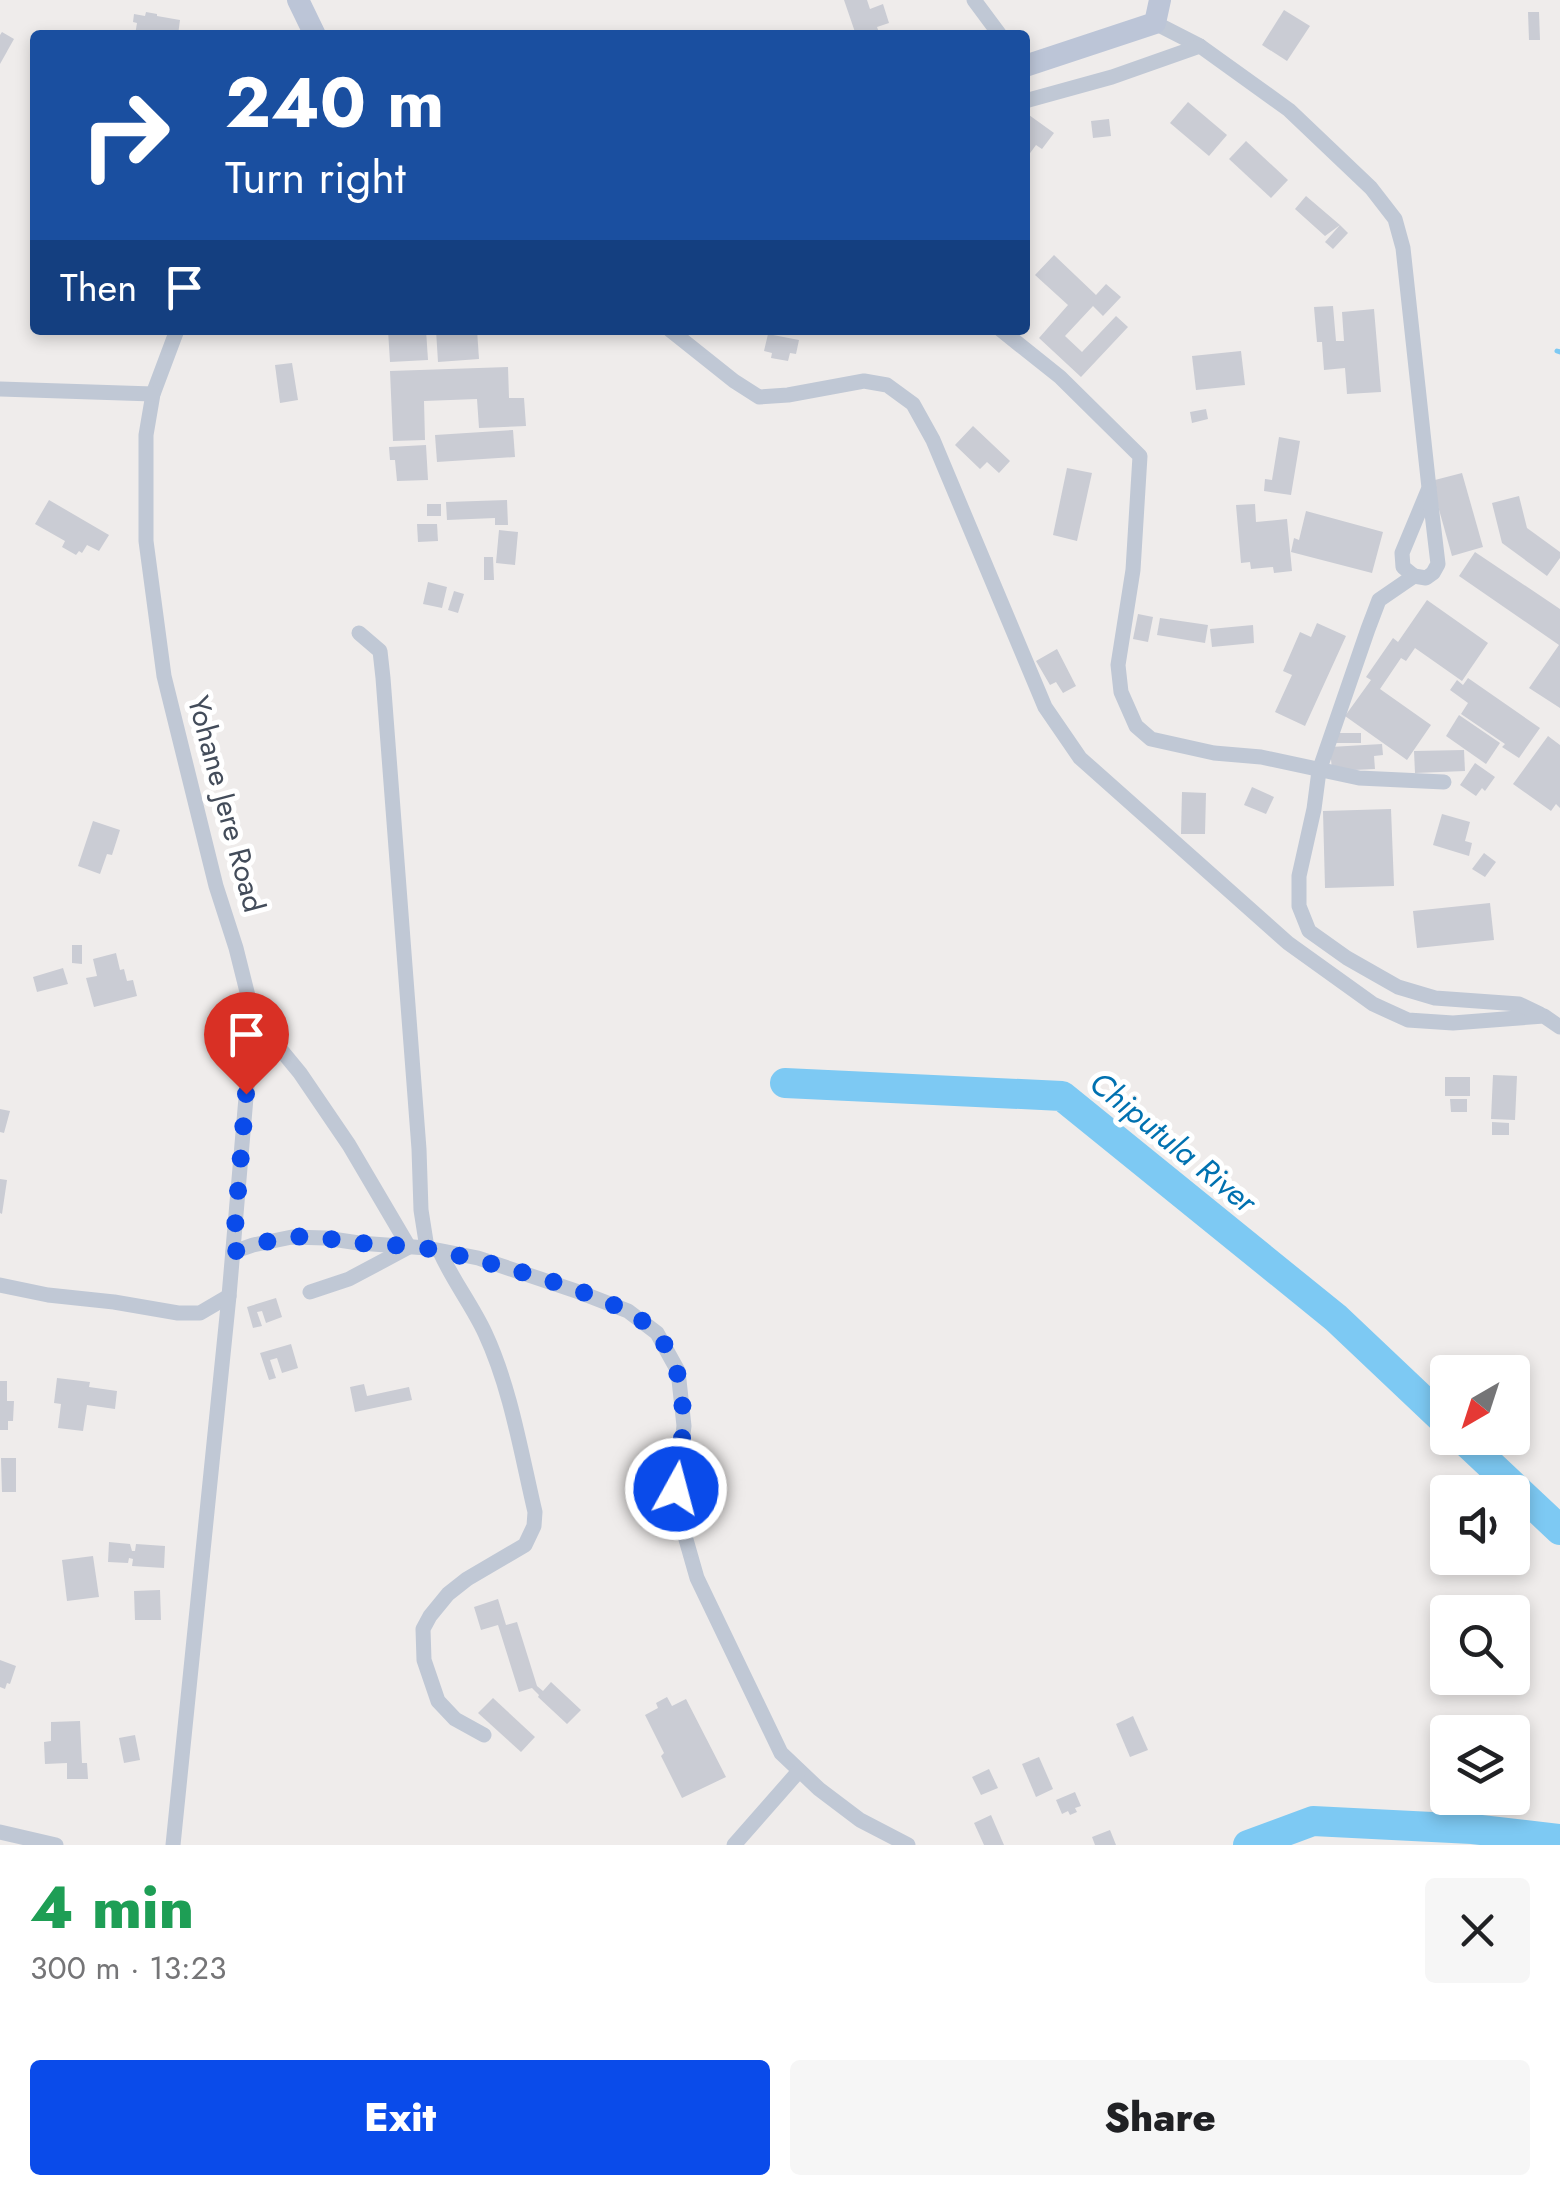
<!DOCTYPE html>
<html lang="en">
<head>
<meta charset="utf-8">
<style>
  body { margin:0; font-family:Jost,sans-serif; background:#f6f6f6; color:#202124; height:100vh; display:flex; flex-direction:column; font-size:38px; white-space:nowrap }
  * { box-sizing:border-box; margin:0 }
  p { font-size:32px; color:#757577 }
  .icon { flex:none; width:55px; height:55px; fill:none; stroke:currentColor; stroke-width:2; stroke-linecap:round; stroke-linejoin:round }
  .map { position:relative; height:1845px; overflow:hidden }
  .details { display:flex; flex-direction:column; background:#fff; flex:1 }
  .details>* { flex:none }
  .hud { position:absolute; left:30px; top:30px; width:1000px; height:305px; border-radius:10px; box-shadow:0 5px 15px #0003; background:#1a4fa0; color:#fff; overflow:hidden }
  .needle { width:65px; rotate:219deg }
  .buttons { position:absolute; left:1430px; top:1355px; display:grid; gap:20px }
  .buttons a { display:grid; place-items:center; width:100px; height:100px; border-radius:10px; background:#fff; box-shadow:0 5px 15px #0003; font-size:50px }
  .pin { position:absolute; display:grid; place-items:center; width:85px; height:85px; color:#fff; margin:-102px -42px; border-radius:50% 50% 50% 0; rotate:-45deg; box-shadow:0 0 10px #0007 }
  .pin .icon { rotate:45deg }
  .me { position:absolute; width:110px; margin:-55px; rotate:7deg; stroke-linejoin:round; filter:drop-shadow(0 0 8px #0008) }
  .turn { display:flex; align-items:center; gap:35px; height:210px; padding:0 30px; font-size:45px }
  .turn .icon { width:130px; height:130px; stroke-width:2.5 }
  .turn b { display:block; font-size:70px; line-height:85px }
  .then { display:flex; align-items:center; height:95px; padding:0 30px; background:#0003; gap:20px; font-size:38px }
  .round { display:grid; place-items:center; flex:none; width:105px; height:105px; border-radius:10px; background:#f6f6f6 }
  .overview { display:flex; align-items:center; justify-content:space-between; height:170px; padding:0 30px }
  h1 { font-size:60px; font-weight:800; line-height:75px; color:#1e9e55 }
  .primary-button { display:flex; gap:20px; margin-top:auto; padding:20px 30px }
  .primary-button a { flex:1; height:115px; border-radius:10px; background:#0a4bea; color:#fff; font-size:40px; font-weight:800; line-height:115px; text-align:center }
  .primary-button a+a { background:#f6f6f6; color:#202124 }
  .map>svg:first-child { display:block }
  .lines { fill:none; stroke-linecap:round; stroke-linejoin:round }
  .stream { stroke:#7dc9f3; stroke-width:5 }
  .river { stroke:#7dc9f3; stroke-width:30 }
  .building { fill:#caccd4 }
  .street { stroke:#c0c8d5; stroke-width:15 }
  .secondary { stroke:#bcc5d7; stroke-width:22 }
  .route { stroke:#0a4bea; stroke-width:18; stroke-dasharray:0 32.4 }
  .labels { text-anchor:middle; stroke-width:10; stroke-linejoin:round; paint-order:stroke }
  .street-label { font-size:30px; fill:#434c5a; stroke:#fff }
  .water-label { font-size:32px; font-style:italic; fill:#0071b0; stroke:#fff }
</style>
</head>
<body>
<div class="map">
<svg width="1560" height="1845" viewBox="0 0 1560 1845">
  <rect width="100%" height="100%" fill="#efeceb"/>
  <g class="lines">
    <polyline class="stream" points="1557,351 1560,352"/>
    <g class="river">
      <polyline points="785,1083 1062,1096 1336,1318 1448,1424"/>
      <polyline points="1462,1438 1560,1530"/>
      <polyline points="1248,1845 1313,1821 1472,1829 1560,1839"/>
    </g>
  </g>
  <g class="building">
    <polygon points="844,0 867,0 870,9 883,4 889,23 877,27 880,35 856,35"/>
    <polygon points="1284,10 1310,26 1287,61 1262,45"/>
    <polygon points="146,12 157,14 157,16 180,20 178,35 135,35 137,23 133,22 134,14 145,16"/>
    <polygon points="1528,12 1539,12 1540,40 1529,40"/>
    <polygon points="2,32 14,39 0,64 0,35"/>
    <polygon points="1188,102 1227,135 1209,156 1170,123"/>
    <polygon points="1029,115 1054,133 1042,149 1036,145 1025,160 1025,121"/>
    <polygon points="1109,119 1111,136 1093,138 1091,121"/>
    <polygon points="1246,141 1288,180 1271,198 1229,159"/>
    <polygon points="1306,196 1340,225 1348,233 1333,249 1325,242 1340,225 1325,236 1295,209"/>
    <polygon points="1054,255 1096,295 1106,284 1121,297 1103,316 1093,306 1065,336 1082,352 1116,316 1128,327 1081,377 1039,338 1068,305 1035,275"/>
    <polygon points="1333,306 1336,341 1344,341 1342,312 1374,309 1381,392 1347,394 1345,368 1324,370 1322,342 1317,342 1314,307"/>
    <polygon points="388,330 426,330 428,360 390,362"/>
    <polygon points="436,330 477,330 479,359 438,362"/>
    <polygon points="768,334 799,340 796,354 790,353 788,361 771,358 772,353 764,351"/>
    <polygon points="1241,351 1245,385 1196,390 1192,356"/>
    <polygon points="292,363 298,400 280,403 275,365"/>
    <polygon points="508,367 509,398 524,398 526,426 479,428 477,399 424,401 425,440 393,441 390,371"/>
    <polygon points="1206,409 1208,419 1192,423 1190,412"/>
    <polygon points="973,426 1010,461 999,473 987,462 980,469 955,445"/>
    <polygon points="513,430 515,457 437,462 435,435"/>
    <polygon points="1279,437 1300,441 1291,495 1264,491 1265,479 1272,480"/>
    <polygon points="426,445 428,480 397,481 395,460 390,460 389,447"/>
    <polygon points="1067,468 1092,473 1077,541 1053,535"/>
    <polygon points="1462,473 1483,547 1452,556 1431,481"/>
    <polygon points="1519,496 1527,528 1560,552 1560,558 1547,576 1502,543 1492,503"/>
    <polygon points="49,500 109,535 99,551 87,545 82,553 79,551 76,555 62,547 65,541 35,524"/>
    <polygon points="507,500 508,525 495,525 495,518 447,520 446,502"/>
    <rect x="427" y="504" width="14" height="12"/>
    <polygon points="1255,504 1256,522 1287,519 1292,571 1274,573 1273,567 1251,569 1250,562 1241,563 1236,505"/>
    <polygon points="1306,511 1383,532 1372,573 1291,552 1294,538 1299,540"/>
    <polygon points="417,524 437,524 438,541 418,542"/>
    <polygon points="499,530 518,532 515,565 496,563"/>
    <polygon points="1475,552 1560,609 1560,708 1529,688 1559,645 1459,576"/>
    <polygon points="484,557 493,557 494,580 484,580"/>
    <polygon points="428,582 447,587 442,608 423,604"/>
    <polygon points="454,591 464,594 458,613 448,610"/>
    <polygon points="1427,600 1488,643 1462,681 1415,648 1406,661 1401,658 1380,689 1431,725 1407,760 1345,716 1371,680 1366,677 1393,638 1398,642"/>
    <polygon points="1138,614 1153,617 1148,642 1133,639"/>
    <polygon points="1160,618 1208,625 1205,643 1157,635"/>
    <polygon points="1317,623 1346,636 1305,726 1275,712 1292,675 1283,671 1300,632 1311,637"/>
    <polygon points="1253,625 1254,643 1212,647 1210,629"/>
    <polygon points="1057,649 1076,686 1063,693 1056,682 1050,685 1036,661"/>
    <polygon points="1468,678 1540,728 1519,758 1502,747 1505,744 1461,714 1468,703 1450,690 1457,680 1463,685"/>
    <polygon points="1459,715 1500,743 1486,764 1446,736"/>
    <rect x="1336" y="733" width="25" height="10"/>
    <polygon points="1548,736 1560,745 1560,808 1556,804 1551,811 1513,784"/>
    <polygon points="1382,744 1383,755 1374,756 1375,769 1332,771 1330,747"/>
    <polygon points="1464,750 1465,771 1415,773 1414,751"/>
    <polygon points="1475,763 1495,777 1485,791 1482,788 1476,796 1460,785"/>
    <polygon points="1252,787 1274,797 1266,814 1244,805"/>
    <polygon points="1182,792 1206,793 1205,834 1181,834"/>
    <polygon points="1391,809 1394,886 1325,888 1323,811"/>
    <polygon points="1442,814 1470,822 1465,841 1472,843 1469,856 1433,845"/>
    <polygon points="93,821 120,830 112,855 107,854 100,874 78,866"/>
    <polygon points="1484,853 1496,862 1485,877 1472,869"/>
    <polygon points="1490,903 1494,940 1417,948 1413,911"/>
    <polygon points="72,945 82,945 82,964 72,963"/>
    <polygon points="116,953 120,970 124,969 127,981 133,980 137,996 94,1007 86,978 97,976 93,959"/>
    <polygon points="63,968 68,984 37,992 33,977"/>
    <polygon points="1493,1075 1517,1076 1515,1120 1491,1119"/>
    <rect x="1445" y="1077" width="25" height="19"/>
    <polygon points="1450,1099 1467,1099 1467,1112 1451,1112"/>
    <polygon points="0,1109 10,1111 4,1133 0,1132"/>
    <polygon points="1492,1122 1509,1123 1509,1135 1492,1135"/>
    <polygon points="0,1179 7,1180 2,1214 0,1213"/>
    <polygon points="276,1298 282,1317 266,1323 262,1311 257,1312 262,1326 253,1328 247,1307"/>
    <polygon points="291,1344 298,1368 282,1373 277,1358 270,1360 276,1378 269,1380 260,1353"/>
    <polygon points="57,1378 90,1382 89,1387 117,1391 115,1409 87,1405 83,1431 58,1428 61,1404 54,1403"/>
    <polygon points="0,1381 7,1381 7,1401 14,1401 13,1421 8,1421 8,1430 0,1430"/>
    <polygon points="364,1384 367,1396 409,1387 412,1400 355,1412 350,1387"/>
    <polygon points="1,1458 16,1458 16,1492 2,1492"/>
    <polygon points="109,1542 130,1544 132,1551 135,1551 136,1544 165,1546 164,1568 132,1566 133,1559 129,1558 128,1563 108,1562"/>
    <polygon points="93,1556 99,1597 67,1601 62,1560"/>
    <polygon points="160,1590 161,1620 135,1620 134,1591"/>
    <polygon points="498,1599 506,1625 517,1622 537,1686 543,1691 551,1682 581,1710 567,1724 538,1697 539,1695 532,1688 519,1692 498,1625 481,1630 474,1607"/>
    <polygon points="0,1660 16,1666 10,1684 7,1683 5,1689 0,1687"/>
    <polygon points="667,1697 672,1706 686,1699 726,1777 682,1798 661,1756 664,1753 645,1715 658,1708 656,1703"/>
    <polygon points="493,1698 535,1737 521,1752 478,1713"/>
    <polygon points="1133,1716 1148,1750 1130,1757 1116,1724"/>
    <polygon points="80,1721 82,1763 87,1763 88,1779 67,1779 67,1763 45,1764 44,1742 51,1741 51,1722"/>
    <polygon points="135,1735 140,1760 124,1763 119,1738"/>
    <polygon points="1039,1757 1053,1789 1036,1797 1022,1764"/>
    <polygon points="989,1769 998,1788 981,1795 972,1777"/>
    <polygon points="1075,1792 1081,1806 1075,1808 1077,1812 1070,1815 1068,1811 1062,1814 1056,1800"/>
    <polygon points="991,1815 1004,1845 984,1845 974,1823"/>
    <polygon points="1110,1830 1116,1845 1095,1845 1092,1837"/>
  </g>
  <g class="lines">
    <g class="street">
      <polyline points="974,0 1000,35"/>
      <polyline points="1155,23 1200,46 1289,110 1371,188 1395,219 1403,248 1429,488 1402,553 1403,567 1414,576"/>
      <polyline points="1025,101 1112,77 1200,46"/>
      <polyline points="177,330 153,394 146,435 146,541 164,676 216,886 236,948 253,1016 300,1073 349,1145 409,1247 349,1279 310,1292"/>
      <polyline points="670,330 734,381 759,397 788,395 864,381 887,385 913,404 933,440 1045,707 1080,758 1288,943 1373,1004 1408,1020 1453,1023 1544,1016 1560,1027"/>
      <polyline points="1001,330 1060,377 1140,456 1133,570 1118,665 1121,692 1136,726 1151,739 1214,753 1261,757 1359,778 1444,782"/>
      <polyline points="0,389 153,394"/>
      <polyline points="1429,488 1438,564 1433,573 1426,578 1414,576 1379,600 1368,629 1319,771 1314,809 1299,876 1299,906 1309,931 1347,958 1398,987 1435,998 1519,1004 1540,1014"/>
      <polyline points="359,633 380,651 383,678 419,1149 421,1210 427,1248"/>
      <polyline points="233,1252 253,1245 292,1237 325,1238 359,1243 427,1248 478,1258 579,1292 628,1311 657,1333 678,1371 684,1426 676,1489 683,1529 697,1578 781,1753 819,1789 860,1820 908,1845"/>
      <path d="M440 1252C453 1281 472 1305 485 1333 511 1389 521 1453 535 1512L534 1526 525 1545 467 1579 448 1594 430 1616 423 1629 424 1660 438 1701 455 1719 484 1735"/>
      <polyline points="0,1285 48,1295 114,1302 178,1313 200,1313 229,1296"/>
      <polyline points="0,1832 56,1845"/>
      <polyline points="173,1845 229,1296 253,1016"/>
      <polyline points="734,1845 799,1771"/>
    </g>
    <g class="secondary">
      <polyline points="298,0 315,35"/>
      <polyline points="1025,66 1155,23 1160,0"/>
    </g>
  </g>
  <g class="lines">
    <path class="route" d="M246 1094 233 1252C252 1246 272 1239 292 1237 316 1235 338 1241 361 1243 383 1246 407 1244 430 1249 481 1260 626 1295 657 1334 693 1378 683 1438 676 1489"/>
  </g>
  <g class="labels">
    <g class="street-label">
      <text transform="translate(226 804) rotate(75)" y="10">Yohane Jere Road</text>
    </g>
    <g class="water-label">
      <text transform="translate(1173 1142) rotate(39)" y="11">Chiputula River</text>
    </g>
  </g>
</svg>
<div class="buttons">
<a><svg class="needle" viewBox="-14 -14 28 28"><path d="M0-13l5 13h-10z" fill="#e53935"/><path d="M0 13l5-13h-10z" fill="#757577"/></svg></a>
<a><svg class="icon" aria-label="sound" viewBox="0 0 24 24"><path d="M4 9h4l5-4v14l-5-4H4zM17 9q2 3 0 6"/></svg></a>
<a><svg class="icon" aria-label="search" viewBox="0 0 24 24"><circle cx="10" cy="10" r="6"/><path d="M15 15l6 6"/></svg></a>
<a><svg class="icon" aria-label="layers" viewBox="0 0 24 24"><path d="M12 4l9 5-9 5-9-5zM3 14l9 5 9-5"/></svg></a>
</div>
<div class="pin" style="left:246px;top:1094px;background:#d93025"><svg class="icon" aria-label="arrive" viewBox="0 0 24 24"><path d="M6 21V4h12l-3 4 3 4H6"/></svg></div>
<svg class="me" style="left:676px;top:1489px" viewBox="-20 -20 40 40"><circle r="17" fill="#0a4bea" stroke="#fff" stroke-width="3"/><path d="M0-11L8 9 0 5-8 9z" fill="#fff"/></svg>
<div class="hud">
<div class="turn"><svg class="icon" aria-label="right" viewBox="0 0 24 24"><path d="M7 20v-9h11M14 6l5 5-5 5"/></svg><div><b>240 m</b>Turn right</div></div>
<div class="then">Then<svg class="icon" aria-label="arrive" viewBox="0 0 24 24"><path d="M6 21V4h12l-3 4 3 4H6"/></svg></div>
</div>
</div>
<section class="details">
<div class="overview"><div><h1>4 min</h1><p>300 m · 13:23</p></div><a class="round"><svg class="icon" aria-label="close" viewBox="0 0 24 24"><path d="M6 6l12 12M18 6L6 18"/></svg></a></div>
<div class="primary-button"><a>Exit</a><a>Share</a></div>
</section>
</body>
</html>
